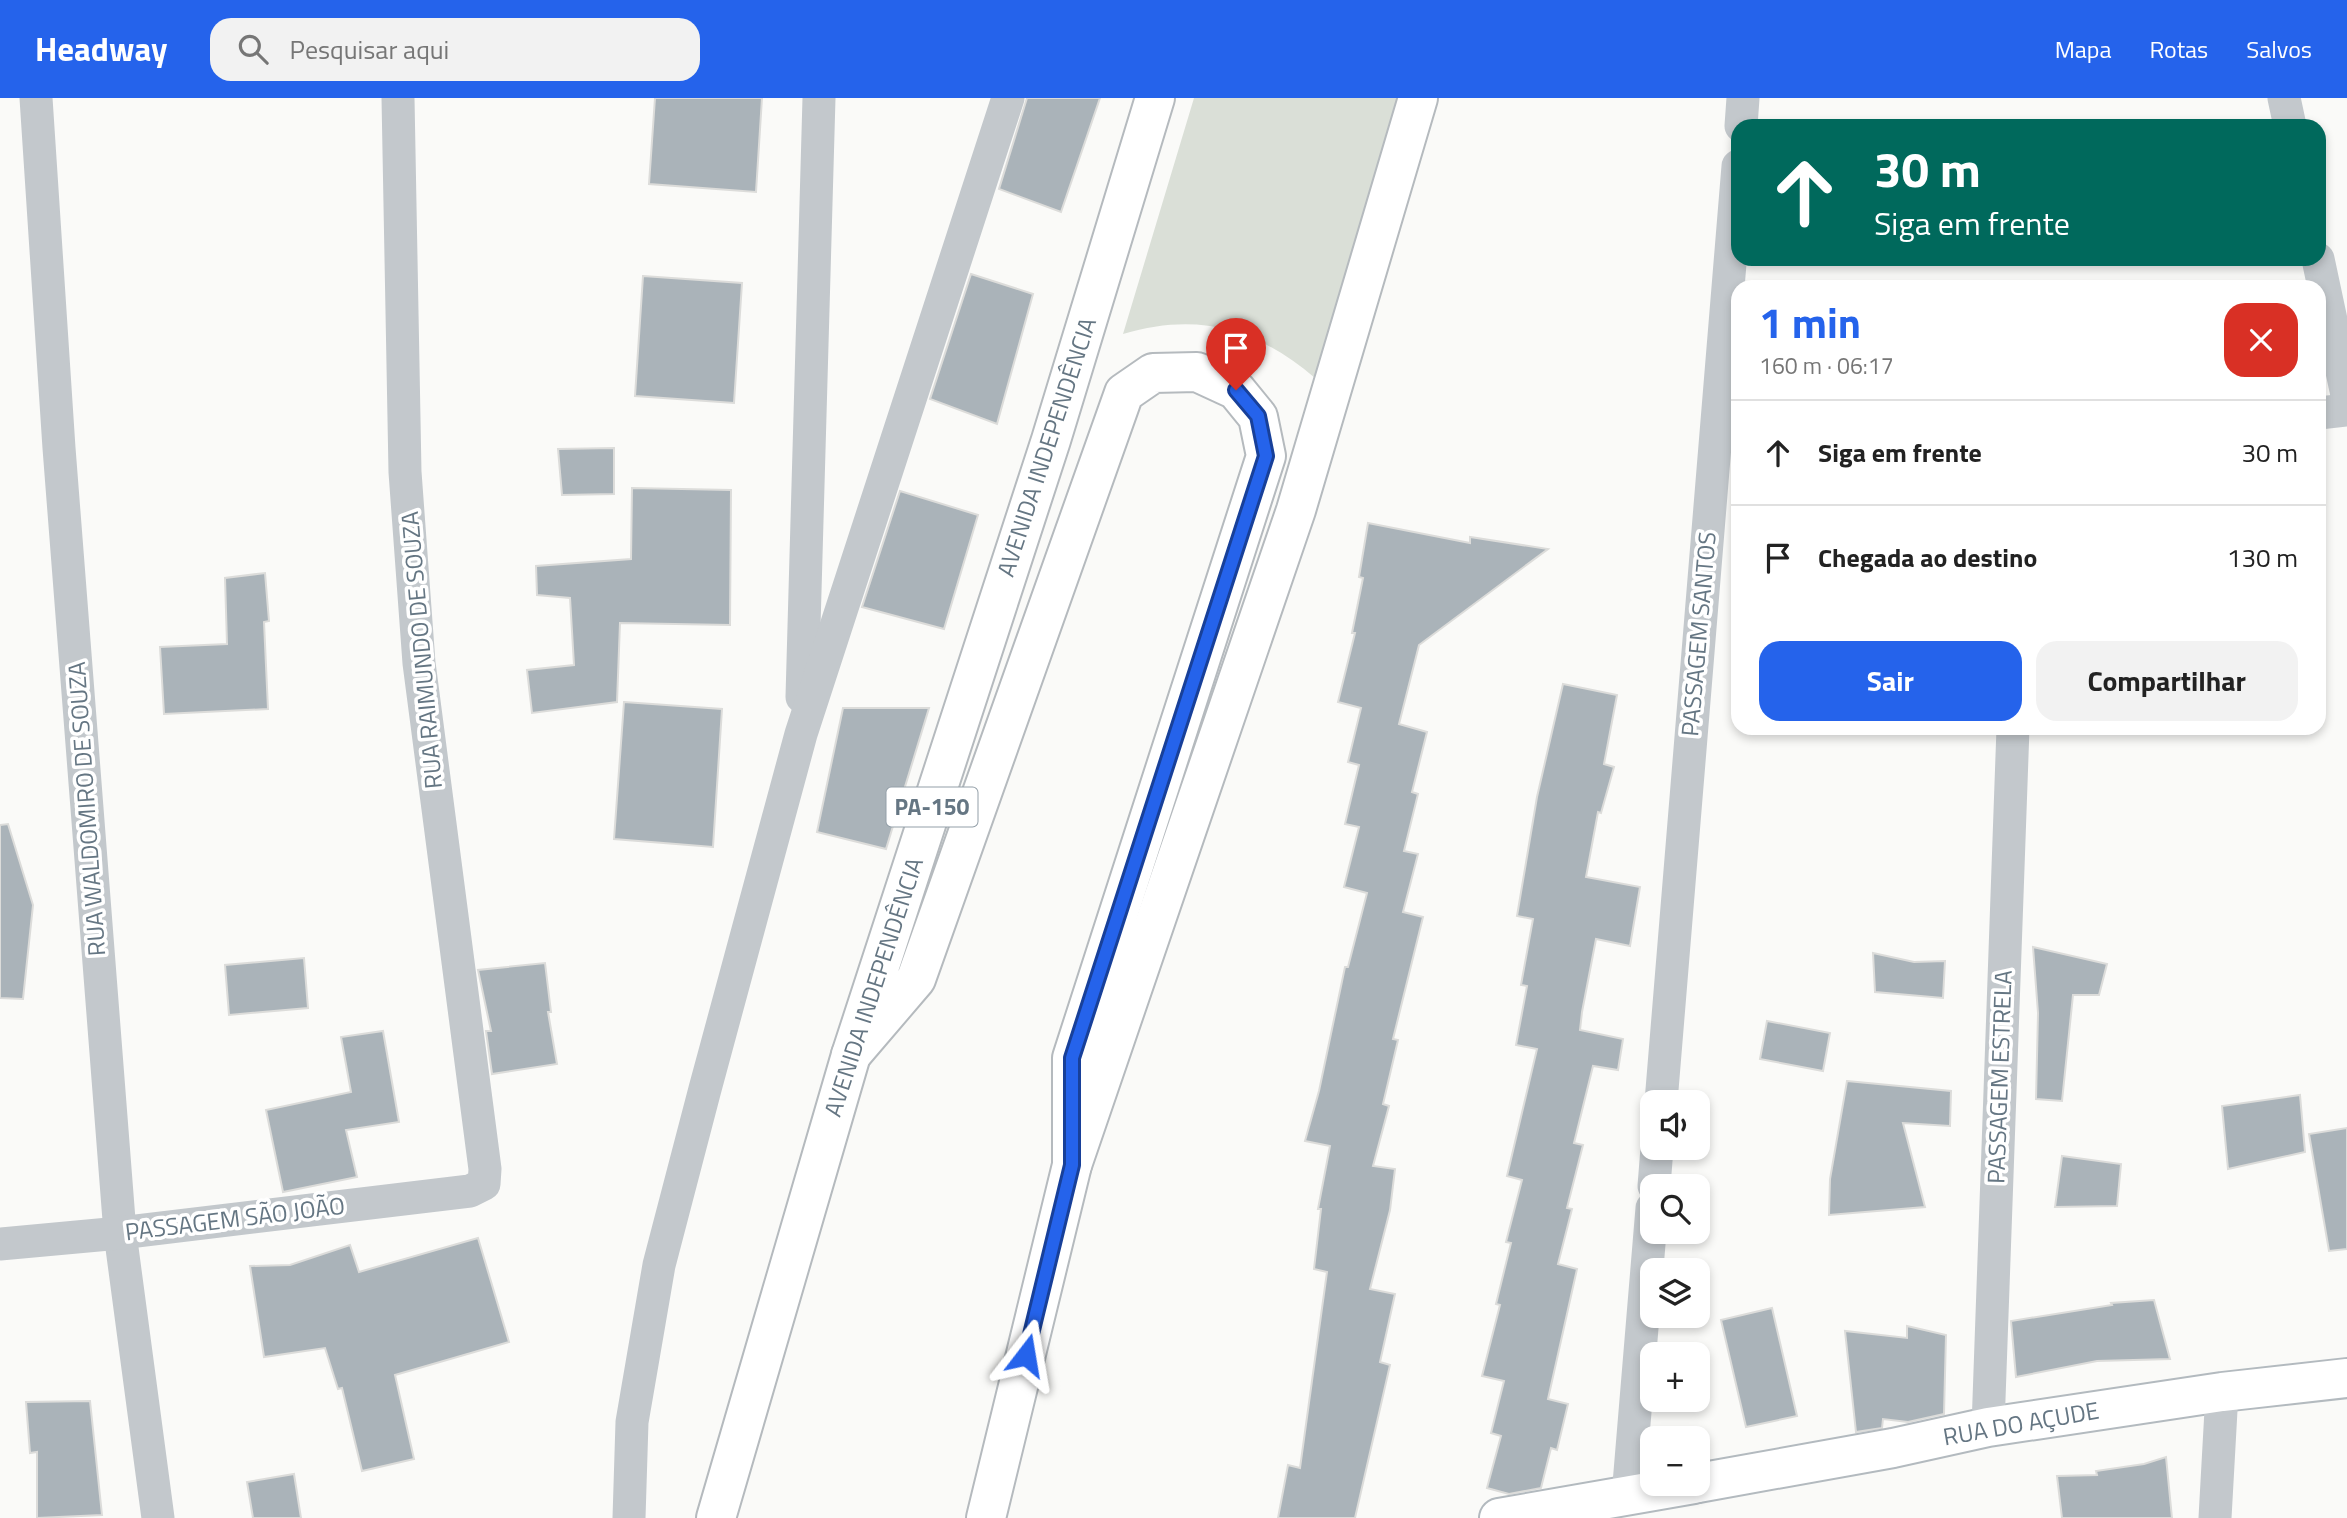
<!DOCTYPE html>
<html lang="pt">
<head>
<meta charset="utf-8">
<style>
  body { margin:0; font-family:"Titillium Web",sans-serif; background:#f2f2f2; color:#222; height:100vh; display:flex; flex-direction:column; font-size:26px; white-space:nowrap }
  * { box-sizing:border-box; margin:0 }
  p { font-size:23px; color:#767676 }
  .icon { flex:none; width:38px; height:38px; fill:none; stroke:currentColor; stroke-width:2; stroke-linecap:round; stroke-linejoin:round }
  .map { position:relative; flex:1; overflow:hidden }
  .sheet { position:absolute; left:1731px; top:182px; width:595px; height:455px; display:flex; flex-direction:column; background:#fff; border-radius:21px; box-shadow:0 4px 10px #0003 }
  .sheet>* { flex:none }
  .guide { position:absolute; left:1731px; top:21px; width:595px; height:147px; border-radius:21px; box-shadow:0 4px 10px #0003; background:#00695c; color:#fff; overflow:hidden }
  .buttons { position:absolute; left:1640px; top:992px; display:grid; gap:14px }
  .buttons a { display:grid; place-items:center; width:70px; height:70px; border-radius:14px; background:#fff; box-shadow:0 4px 10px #0003; font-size:35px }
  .pin { position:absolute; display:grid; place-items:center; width:60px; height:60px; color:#fff; margin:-72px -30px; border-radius:50% 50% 50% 0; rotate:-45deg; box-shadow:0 0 7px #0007 }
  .pin .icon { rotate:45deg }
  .me { position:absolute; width:77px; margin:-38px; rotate:14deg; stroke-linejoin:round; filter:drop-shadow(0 0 5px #0008) }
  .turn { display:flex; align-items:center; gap:24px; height:147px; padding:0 28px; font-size:32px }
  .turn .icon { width:91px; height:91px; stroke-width:2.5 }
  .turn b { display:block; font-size:49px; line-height:60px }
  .round { display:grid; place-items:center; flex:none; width:74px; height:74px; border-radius:21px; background:#f2f2f2 }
  .head { display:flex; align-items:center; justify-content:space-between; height:119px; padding:0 28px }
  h1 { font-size:42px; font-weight:700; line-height:52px; color:#2563eb }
  .button { display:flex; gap:14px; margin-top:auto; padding:14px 28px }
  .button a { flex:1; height:80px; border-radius:21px; background:#2563eb; color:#fff; font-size:28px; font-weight:700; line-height:80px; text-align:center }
  .button a+a { background:#f2f2f2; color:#222 }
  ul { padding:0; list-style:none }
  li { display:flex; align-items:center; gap:21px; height:105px; padding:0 28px; border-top:2px solid #e0e0e0 }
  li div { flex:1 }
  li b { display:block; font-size:26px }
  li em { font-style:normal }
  header { display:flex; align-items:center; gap:42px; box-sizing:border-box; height:98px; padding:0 35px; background:#2563eb; color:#fff }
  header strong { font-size:33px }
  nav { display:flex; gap:38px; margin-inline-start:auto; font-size:24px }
  .search { width:490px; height:63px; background:#f2f2f2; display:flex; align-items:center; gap:18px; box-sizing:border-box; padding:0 24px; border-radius:21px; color:#767676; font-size:26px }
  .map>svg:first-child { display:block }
  .green { fill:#dadfd7 }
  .building { fill:#aab3b9; stroke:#dcdcda; stroke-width:2 }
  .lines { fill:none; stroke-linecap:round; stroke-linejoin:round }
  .secondary-casing { stroke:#b3babf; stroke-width:42 }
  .primary-casing { stroke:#b5babe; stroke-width:42 }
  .street { stroke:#c3c8cc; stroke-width:33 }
  .secondary { stroke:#fff; stroke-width:38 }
  .primary { stroke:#fff; stroke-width:38 }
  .route-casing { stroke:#184099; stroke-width:18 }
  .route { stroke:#2563eb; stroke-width:12 }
  .labels { text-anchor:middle; stroke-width:7; stroke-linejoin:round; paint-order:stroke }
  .shield { fill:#fff; stroke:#939fa8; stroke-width:2 }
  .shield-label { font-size:23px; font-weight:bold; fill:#657683 }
  .street-label { font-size:24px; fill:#657683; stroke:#fff }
</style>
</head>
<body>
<header>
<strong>Headway</strong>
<div class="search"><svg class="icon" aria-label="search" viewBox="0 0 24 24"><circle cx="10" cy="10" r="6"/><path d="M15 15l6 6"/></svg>Pesquisar aqui</div>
<nav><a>Mapa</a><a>Rotas</a><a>Salvos</a></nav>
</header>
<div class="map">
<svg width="2347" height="1420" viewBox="0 0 2347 1420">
  <rect width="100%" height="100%" fill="#fafaf8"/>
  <path class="green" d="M1194 0H1397L1315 280C1256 230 1198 214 1123 236Z"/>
  <g class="building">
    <polygon points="655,0 762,0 756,94 649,86"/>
    <polygon points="1027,0 1100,0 1061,114 999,91"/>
    <polygon points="971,176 1033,196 997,326 930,301"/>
    <polygon points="643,178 742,185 734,305 635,298"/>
    <polygon points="614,350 614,396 562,397 558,351"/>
    <polygon points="632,390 731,392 730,527 620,525 617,604 532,615 527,572 574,567 570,500 537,497 536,468 631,461"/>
    <polygon points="900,393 978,417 944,531 862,509"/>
    <polygon points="1368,425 1470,445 1470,439 1548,451 1419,547 1399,626 1427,634 1412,694 1418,696 1404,753 1418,756 1403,814 1423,819 1393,941 1398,942 1383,1006 1389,1008 1373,1068 1395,1071 1390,1112 1370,1191 1395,1196 1380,1264 1390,1267 1355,1420 1278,1420 1288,1367 1300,1370 1327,1174 1314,1171 1321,1111 1318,1111 1330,1048 1305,1043 1319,993 1345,869 1348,869 1367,795 1344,789 1359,729 1345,726 1359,667 1348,664 1361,610 1338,604 1355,535 1352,535 1363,480 1359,479"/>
    <polygon points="265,475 269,523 264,524 268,611 164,616 160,549 227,546 225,480"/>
    <polygon points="1563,586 1617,597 1604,666 1614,669 1601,715 1598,714 1586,779 1640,789 1630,848 1596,841 1582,914 1580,932 1623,941 1618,972 1593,968 1574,1045 1583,1047 1567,1110 1572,1111 1558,1166 1577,1171 1548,1301 1568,1306 1557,1352 1551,1350 1541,1390 1509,1396 1487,1390 1501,1338 1491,1335 1504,1283 1482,1278 1500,1207 1496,1206 1511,1145 1506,1144 1522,1082 1507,1078 1537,951 1516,947 1527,888 1521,887 1533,821 1517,818 1537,699"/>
    <polygon points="624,604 722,611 713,749 614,741"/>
    <polygon points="843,610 929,610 886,751 817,734"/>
    <polygon points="8,726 33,807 23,901 0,900 0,727"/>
    <polygon points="2033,849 2107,866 2099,897 2073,897 2062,1003 2036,1001 2038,915"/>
    <polygon points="1873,855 1914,864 1945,863 1943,900 1875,894"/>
    <polygon points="304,860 308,910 229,917 225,867"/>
    <polygon points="545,865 551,914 548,914 557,966 492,976 486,933 491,933 478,872"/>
    <polygon points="1767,923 1830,935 1823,973 1760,961"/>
    <polygon points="383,933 399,1024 346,1032 357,1079 283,1094 266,1012 351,994 341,939"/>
    <polygon points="1847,983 1951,993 1950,1028 1903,1025 1925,1109 1829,1117 1830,1081"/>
    <polygon points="2300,997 2305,1054 2228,1071 2222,1008"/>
    <polygon points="2347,1030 2347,1151 2329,1153 2309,1036"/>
    <polygon points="2062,1058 2121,1066 2117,1108 2055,1109"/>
    <polygon points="478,1140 509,1244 395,1277 414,1361 362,1373 342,1290 338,1291 325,1250 264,1259 250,1168 290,1167 350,1147 359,1174"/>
    <polygon points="2154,1202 2170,1261 2097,1263 2016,1279 2011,1223 2112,1207 2111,1205"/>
    <polygon points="1772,1210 1797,1318 1746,1329 1721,1222"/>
    <polygon points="1907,1228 1946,1237 1944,1316 1908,1324 1883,1321 1882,1330 1856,1334 1845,1233 1907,1240"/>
    <polygon points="90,1303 102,1417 37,1420 37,1354 30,1355 26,1304"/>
    <polygon points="2166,1359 2172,1420 2062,1420 2057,1378 2097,1377 2096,1373 2144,1366"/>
    <polygon points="294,1376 301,1420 253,1420 247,1384"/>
  </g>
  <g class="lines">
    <defs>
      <g id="secondary">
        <polyline points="1698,1385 1893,1350 1988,1329 2222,1294 2347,1280"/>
        <polyline points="1499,1420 1694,1386"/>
      </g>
      <g id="primary">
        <polyline points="851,957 916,881 1124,295 1153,275 1197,274 1236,292 1258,319 1266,358 1072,960 1072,1067"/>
        <polyline points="716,1420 851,957 1051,342 1155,0"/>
        <polyline points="986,1420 1072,1067 1296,412 1418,0"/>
      </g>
    </defs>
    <use href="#secondary" class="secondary-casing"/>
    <use href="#primary" class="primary-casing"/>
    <g class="street">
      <polyline points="36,0 59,350 120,1135 158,1420"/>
      <polyline points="2284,0 2290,28"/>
      <polyline points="1741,28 1743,0"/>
      <polyline points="2318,161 2347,297"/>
      <polyline points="2319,315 2347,312"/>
      <polyline points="802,599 819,0"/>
      <polyline points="1661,1004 1738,68"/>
      <polyline points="1654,1088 1657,1050"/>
      <polyline points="0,1146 120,1135 470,1093 484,1086 485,1071 419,565 405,374 398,0"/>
      <polyline points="1988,1329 2013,630"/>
      <polyline points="1628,1398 1652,1110"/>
      <polyline points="629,1420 632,1324 659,1167 705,991 801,636 1008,0"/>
      <polyline points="2215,1420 2222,1294"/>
    </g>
    <use href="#secondary" class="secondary"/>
    <use href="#primary" class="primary"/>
  </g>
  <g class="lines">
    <defs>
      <polyline id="route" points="1026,1257 1072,1067 1072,960 1266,358 1258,318 1236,292"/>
    </defs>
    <use href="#route" class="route-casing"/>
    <use href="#route" class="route"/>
  </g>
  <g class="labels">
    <rect class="shield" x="886.5" y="689.5" width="91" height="39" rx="5"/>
    <g class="shield-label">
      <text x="932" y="717">PA-150</text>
    </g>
    <g class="street-label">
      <text transform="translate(1047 349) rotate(-72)" y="8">AVENIDA INDEPENDÊNCIA</text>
      <text transform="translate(1699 536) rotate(-85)" y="8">PASSAGEM SANTOS</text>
      <text transform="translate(422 552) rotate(-95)" y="8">RUA RAIMUNDO DE SOUZA</text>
      <text transform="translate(87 711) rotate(-94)" y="8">RUA WALDOMIRO DE SOUZA</text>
      <text transform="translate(874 889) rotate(-72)" y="8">AVENIDA INDEPENDÊNCIA</text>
      <text transform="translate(2000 979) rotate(-88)" y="8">PASSAGEM ESTRELA</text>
      <text transform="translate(235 1121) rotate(-7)" y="8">PASSAGEM SÃO JOÃO</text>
      <text transform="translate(2021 1326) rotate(-10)" y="8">RUA DO AÇUDE</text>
    </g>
  </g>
</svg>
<div class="buttons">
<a><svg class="icon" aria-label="sound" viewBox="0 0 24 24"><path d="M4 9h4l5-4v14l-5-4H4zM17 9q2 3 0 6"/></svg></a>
<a><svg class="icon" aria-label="search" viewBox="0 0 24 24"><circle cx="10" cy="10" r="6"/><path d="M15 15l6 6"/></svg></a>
<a><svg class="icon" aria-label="layers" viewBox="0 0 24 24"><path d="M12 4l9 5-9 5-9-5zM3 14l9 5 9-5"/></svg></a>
<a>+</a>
<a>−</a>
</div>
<div class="pin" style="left:1236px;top:292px;background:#d93025"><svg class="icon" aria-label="arrive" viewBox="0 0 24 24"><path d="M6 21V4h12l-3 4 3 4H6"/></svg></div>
<svg class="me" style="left:1026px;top:1257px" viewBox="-20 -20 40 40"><path d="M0-17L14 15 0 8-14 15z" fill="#2563eb" stroke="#fff" stroke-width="4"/></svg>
<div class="guide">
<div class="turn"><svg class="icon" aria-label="ahead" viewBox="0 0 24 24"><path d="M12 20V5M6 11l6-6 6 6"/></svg><div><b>30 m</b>Siga em frente</div></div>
</div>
<section class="sheet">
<div class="head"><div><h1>1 min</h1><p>160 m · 06:17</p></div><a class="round" style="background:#d93025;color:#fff"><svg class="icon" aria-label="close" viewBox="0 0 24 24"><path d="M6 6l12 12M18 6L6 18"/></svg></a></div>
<ul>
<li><svg class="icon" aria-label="ahead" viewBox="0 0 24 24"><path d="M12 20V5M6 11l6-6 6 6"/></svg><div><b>Siga em frente</b></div><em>30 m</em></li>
<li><svg class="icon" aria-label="arrive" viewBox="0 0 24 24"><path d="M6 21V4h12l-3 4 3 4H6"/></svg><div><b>Chegada ao destino</b></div><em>130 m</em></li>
</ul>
<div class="button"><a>Sair</a><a>Compartilhar</a></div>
</section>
</div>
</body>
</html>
